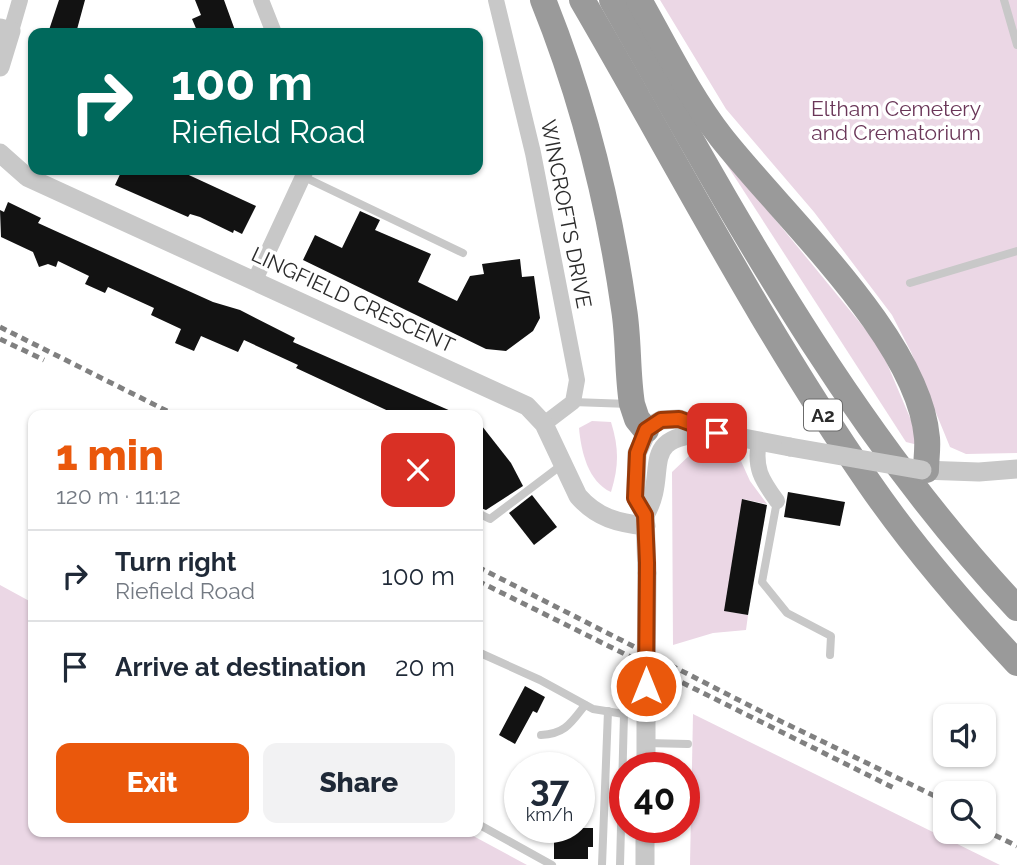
<!DOCTYPE html>
<html lang="en">
<head>
<meta charset="utf-8">
<style>
  body { margin:0; font-family:Raleway,sans-serif; background:#f2f2f3; color:#1f2937; height:100vh; display:flex; flex-direction:column; font-size:26px; white-space:nowrap }
  * { box-sizing:border-box; margin:0 }
  p { font-size:23px; color:#747a83 }
  .icon { flex:none; width:38px; height:38px; fill:none; stroke:currentColor; stroke-width:2; stroke-linecap:round; stroke-linejoin:round }
  .map { position:relative; flex:1; overflow:hidden }
  .details { position:absolute; left:28px; top:410px; width:455px; height:427px; display:flex; flex-direction:column; background:#fff; border-radius:14px; box-shadow:0 2px 5px #0004 }
  .details>* { flex:none }
  .top-card { position:absolute; left:28px; top:28px; width:455px; height:147px; border-radius:14px; box-shadow:0 2px 5px #0004; background:#00695c; color:#fff; overflow:hidden }
  .fabs { position:absolute; left:933px; top:704px; display:grid; gap:14px }
  .fabs a { display:grid; place-items:center; width:63px; height:63px; border-radius:14px; background:#fff; box-shadow:0 2px 5px #0004; font-size:35px }
  .speed { position:absolute; left:504px; top:752px; display:flex; gap:14px; font-size:35px; font-weight:700; text-align:center }
  .speed>* { display:grid; place-content:center; width:91px; height:91px; border-radius:50%; background:#fff; box-shadow:0 2px 5px #0004; line-height:1 }
  .speed small { font-size:18px; font-weight:400 }
  .speed .limit { border:10px solid #d22; background:#fff; color:#111 }
  .pin { position:absolute; display:grid; place-items:center; width:60px; height:60px; color:#fff; margin:-30px; border-radius:14px; box-shadow:0 4px 10px #0006 }
  .me { position:absolute; width:77px; margin:-38px; rotate:0deg; stroke-linejoin:round; filter:drop-shadow(0 0 5px #0008) }
  .turn { display:flex; align-items:center; gap:24px; height:147px; padding:0 28px; font-size:32px }
  .turn .icon { width:91px; height:91px; stroke-width:2.5 }
  .turn b { display:block; font-size:49px; line-height:60px }
  .round { display:grid; place-items:center; flex:none; width:74px; height:74px; border-radius:14px; background:#f2f2f3 }
  .overview { display:flex; align-items:center; justify-content:space-between; height:119px; padding:0 28px }
  h1 { font-size:42px; font-weight:800; line-height:52px; color:#ea580c }
  .cta { display:flex; gap:14px; margin-top:auto; padding:14px 28px }
  .cta a { flex:1; height:80px; border-radius:14px; background:#ea580c; color:#fff; font-size:28px; font-weight:800; line-height:80px; text-align:center }
  .cta a+a { background:#f2f2f3; color:#1f2937 }
  ul { padding:0; list-style:none }
  li { display:flex; align-items:center; gap:21px; height:91px; padding:0 28px; border-top:2px solid #e0e1e3 }
  li div { flex:1 }
  li b { display:block; font-size:26px }
  li em { font-style:normal }
  .map>svg:first-child { display:block }
  .green { fill:#ebd7e5 }
  .building { fill:#121212 }
  .lines { fill:none; stroke-linecap:round; stroke-linejoin:round }
  .service { stroke:#c8c8c8; stroke-width:8 }
  .minor { stroke:#c8c8c8; stroke-width:16 }
  .tertiary { stroke:#c8c8c8; stroke-width:19 }
  .trunk { stroke:#9a9a9a; stroke-width:26 }
  .rail { stroke:#808080; stroke-width:5; stroke-dasharray:7 5; stroke-linecap:butt }
  .tertiary-bridge { stroke:#c8c8c8; stroke-width:19 }
  .route-casing { stroke:#983908; stroke-width:18 }
  .route { stroke:#ea580c; stroke-width:12 }
  .labels { text-anchor:middle; stroke-width:7; stroke-linejoin:round; paint-order:stroke }
  .shield { fill:#fff; stroke:#6b6b6b; stroke-width:2 }
  .shield-label { font-size:19px; font-weight:bold; fill:#2b2b2b }
  .park-label { font-size:21px; fill:#6a3658; stroke:#fff }
  .street-label { font-size:21px; fill:#2b2b2b; stroke:#fff }
</style>
</head>
<body>
<div class="map">
<svg width="1017" height="865" viewBox="0 0 1017 865">
  <rect width="100%" height="100%" fill="#fff"/>
  <g class="green">
    <polygon points="660,0 1017,0 1017,453 966,454 950,447 911,352 892,315 814,212 726,109"/>
    <polygon points="714,145 880,347 922,446 906,442"/>
    <path d="M592 421 611 422C619 448 619 466 611 492 588 482 581 451 579 428Z"/>
    <polygon points="693,452 741,461 750,481 767,504 743,499 725,611 748,615 746,630 713,633 673,645 672,472"/>
    <polygon points="0,585 33,603 33,831 464,831 527,865 0,865"/>
    <polygon points="693,714 1000,865 690,865"/>
  </g>
  <g class="building">
    <polygon points="59,0 85,0 76,33 48,33"/>
    <polygon points="195,0 224,0 236,33 198,33 192,19 201,15"/>
    <polygon points="122,170 178,170 256,206 242,234 234,230 233,233 200,217 190,214 188,217 115,185"/>
    <polygon points="8,202 41,218 38,223 60,233 213,302 240,310 295,338 293,342 460,415 397,415 296,368 298,365 244,340 238,352 201,336 194,351 175,343 181,329 151,315 154,308 108,287 105,293 85,284 89,276 58,261 56,267 48,264 39,267 33,252 1,237 0,210 4,212"/>
    <polygon points="360,211 380,220 375,230 431,254 418,282 457,301 470,276 484,274 482,264 520,259 522,277 534,276 540,318 533,331 506,351 486,349 303,260 315,235 342,248"/>
    <polygon points="478,421 511,463 523,486 486,510 478,507"/>
    <polygon points="788,492 845,502 840,526 784,517"/>
    <polygon points="532,495 557,527 534,545 509,513"/>
    <polygon points="742,499 767,505 748,615 724,611"/>
    <polygon points="525,686 545,697 537,713 533,711 515,744 499,735"/>
    <polygon points="554,828 593,828 593,847 588,847 588,859 554,859"/>
  </g>
  <g class="lines">
    <g class="service">
      <polyline points="1004,0 1017,45"/>
      <polyline points="304,177 463,253"/>
      <polyline points="910,283 1017,251"/>
      <polyline points="573,402 629,404"/>
      <polyline points="777,501 762,582 787,613 831,636 830,655"/>
      <polyline points="478,513 490,519 563,464"/>
      <polyline points="478,652 540,680 593,709 624,714 628,711 646,711"/>
      <path d="M541 735C565 734 571 723 585 705"/>
      <polyline points="646,743 688,744"/>
      <polyline points="478,824 552,865"/>
      <polyline points="602,865 608,711"/>
      <polyline points="620,865 624,714"/>
    </g>
    <g class="minor">
      <polyline points="261,0 274,33"/>
      <polyline points="496,0 533,153 577,380 573,402 544,424"/>
      <polyline points="11,31 20,0"/>
      <polyline points="255,280 306,170"/>
      <path d="M759 440C754 468 761 479 777 501"/>
    </g>
    <g class="tertiary">
      <polyline points="0,28 11,31 0,67"/>
      <path d="M0 153 27 177 527 406 544 424 578 496C597 518 618 523 646 526"/>
      <polyline points="922,470 979,472 1017,469"/>
      <path d="M645 515C671 471 633 435 712 433"/>
      <polyline points="647,573 645,515 636,498 636,489 637,453 650,426 661,420 679,419 717,433 790,447"/>
      <polyline points="646,768 646,686"/>
      <polyline points="645,828 645,865"/>
    </g>
    <g class="trunk">
      <path d="M543 0C583 99 609 204 624 309 629 340 627 372 632 404L637 419 646 430"/>
      <path d="M582 0C676 161 762 329 869 483 913 547 964 606 1017 663"/>
      <path d="M612 0C732 212 848 429 1017 608"/>
      <path d="M639 0C665 46 689 96 721 137 782 215 919 339 927 438 928 449 926 460 926 470"/>
    </g>
    <g class="rail">
      <polyline points="0,327 175,415"/>
      <polyline points="0,339 44,360"/>
      <polyline points="478,567 770,716 945,801"/>
      <polyline points="478,581 894,788"/>
      <polyline points="984,830 1017,846"/>
    </g>
    <g class="tertiary-bridge">
      <polyline points="790,447 922,470"/>
      <polyline points="646,686 647,573"/>
    </g>
  </g>
  <g class="lines">
    <defs>
      <polyline id="route" points="646,686 647,563 645,515 635,498 637,453 646,430 661,420 679,419 717,433"/>
    </defs>
    <use href="#route" class="route-casing"/>
    <use href="#route" class="route"/>
  </g>
  <g class="labels">
    <rect class="shield" x="804" y="399.5" width="38" height="31" rx="5"/>
    <g class="shield-label">
      <text x="823" y="422">A2</text>
    </g>
    <g class="park-label">
      <text x="896" y="116">Eltham Cemetery<tspan x="896" dy="24">and Crematorium</tspan></text>
    </g>
    <g class="street-label">
      <text transform="translate(566 214) rotate(79)" y="7">WINCROFTS DRIVE</text>
      <text transform="translate(353 300) rotate(25)" y="7">LINGFIELD CRESCENT</text>
    </g>
  </g>
</svg>
<div class="fabs">
<a><svg class="icon" aria-label="sound" viewBox="0 0 24 24"><path d="M4 9h4l5-4v14l-5-4H4zM17 9q2 3 0 6"/></svg></a>
<a><svg class="icon" aria-label="search" viewBox="0 0 24 24"><circle cx="10" cy="10" r="6"/><path d="M15 15l6 6"/></svg></a>
</div>
<div class="speed"><div>37<small>km/h</small></div><div class="limit">40</div></div>
<div class="pin" style="left:717px;top:433px;background:#d93025"><svg class="icon" aria-label="arrive" viewBox="0 0 24 24"><path d="M6 21V4h12l-3 4 3 4H6"/></svg></div>
<svg class="me" style="left:646px;top:686px" viewBox="-20 -20 40 40"><circle r="17" fill="#ea580c" stroke="#fff" stroke-width="3"/><path d="M0-11L8 9 0 5-8 9z" fill="#fff"/></svg>
<div class="top-card">
<div class="turn"><svg class="icon" aria-label="right" viewBox="0 0 24 24"><path d="M7 20v-9h11M14 6l5 5-5 5"/></svg><div><b>100 m</b>Riefield Road</div></div>
</div>
<section class="details">
<div class="overview"><div><h1>1 min</h1><p>120 m · 11:12</p></div><a class="round" style="background:#d93025;color:#fff"><svg class="icon" aria-label="close" viewBox="0 0 24 24"><path d="M6 6l12 12M18 6L6 18"/></svg></a></div>
<ul>
<li><svg class="icon" aria-label="right" viewBox="0 0 24 24"><path d="M7 20v-9h11M14 6l5 5-5 5"/></svg><div><b>Turn right</b><p>Riefield Road</p></div><em>100 m</em></li>
<li><svg class="icon" aria-label="arrive" viewBox="0 0 24 24"><path d="M6 21V4h12l-3 4 3 4H6"/></svg><div><b>Arrive at destination</b></div><em>20 m</em></li>
</ul>
<div class="cta"><a>Exit</a><a>Share</a></div>
</section>
</div>
</body>
</html>
